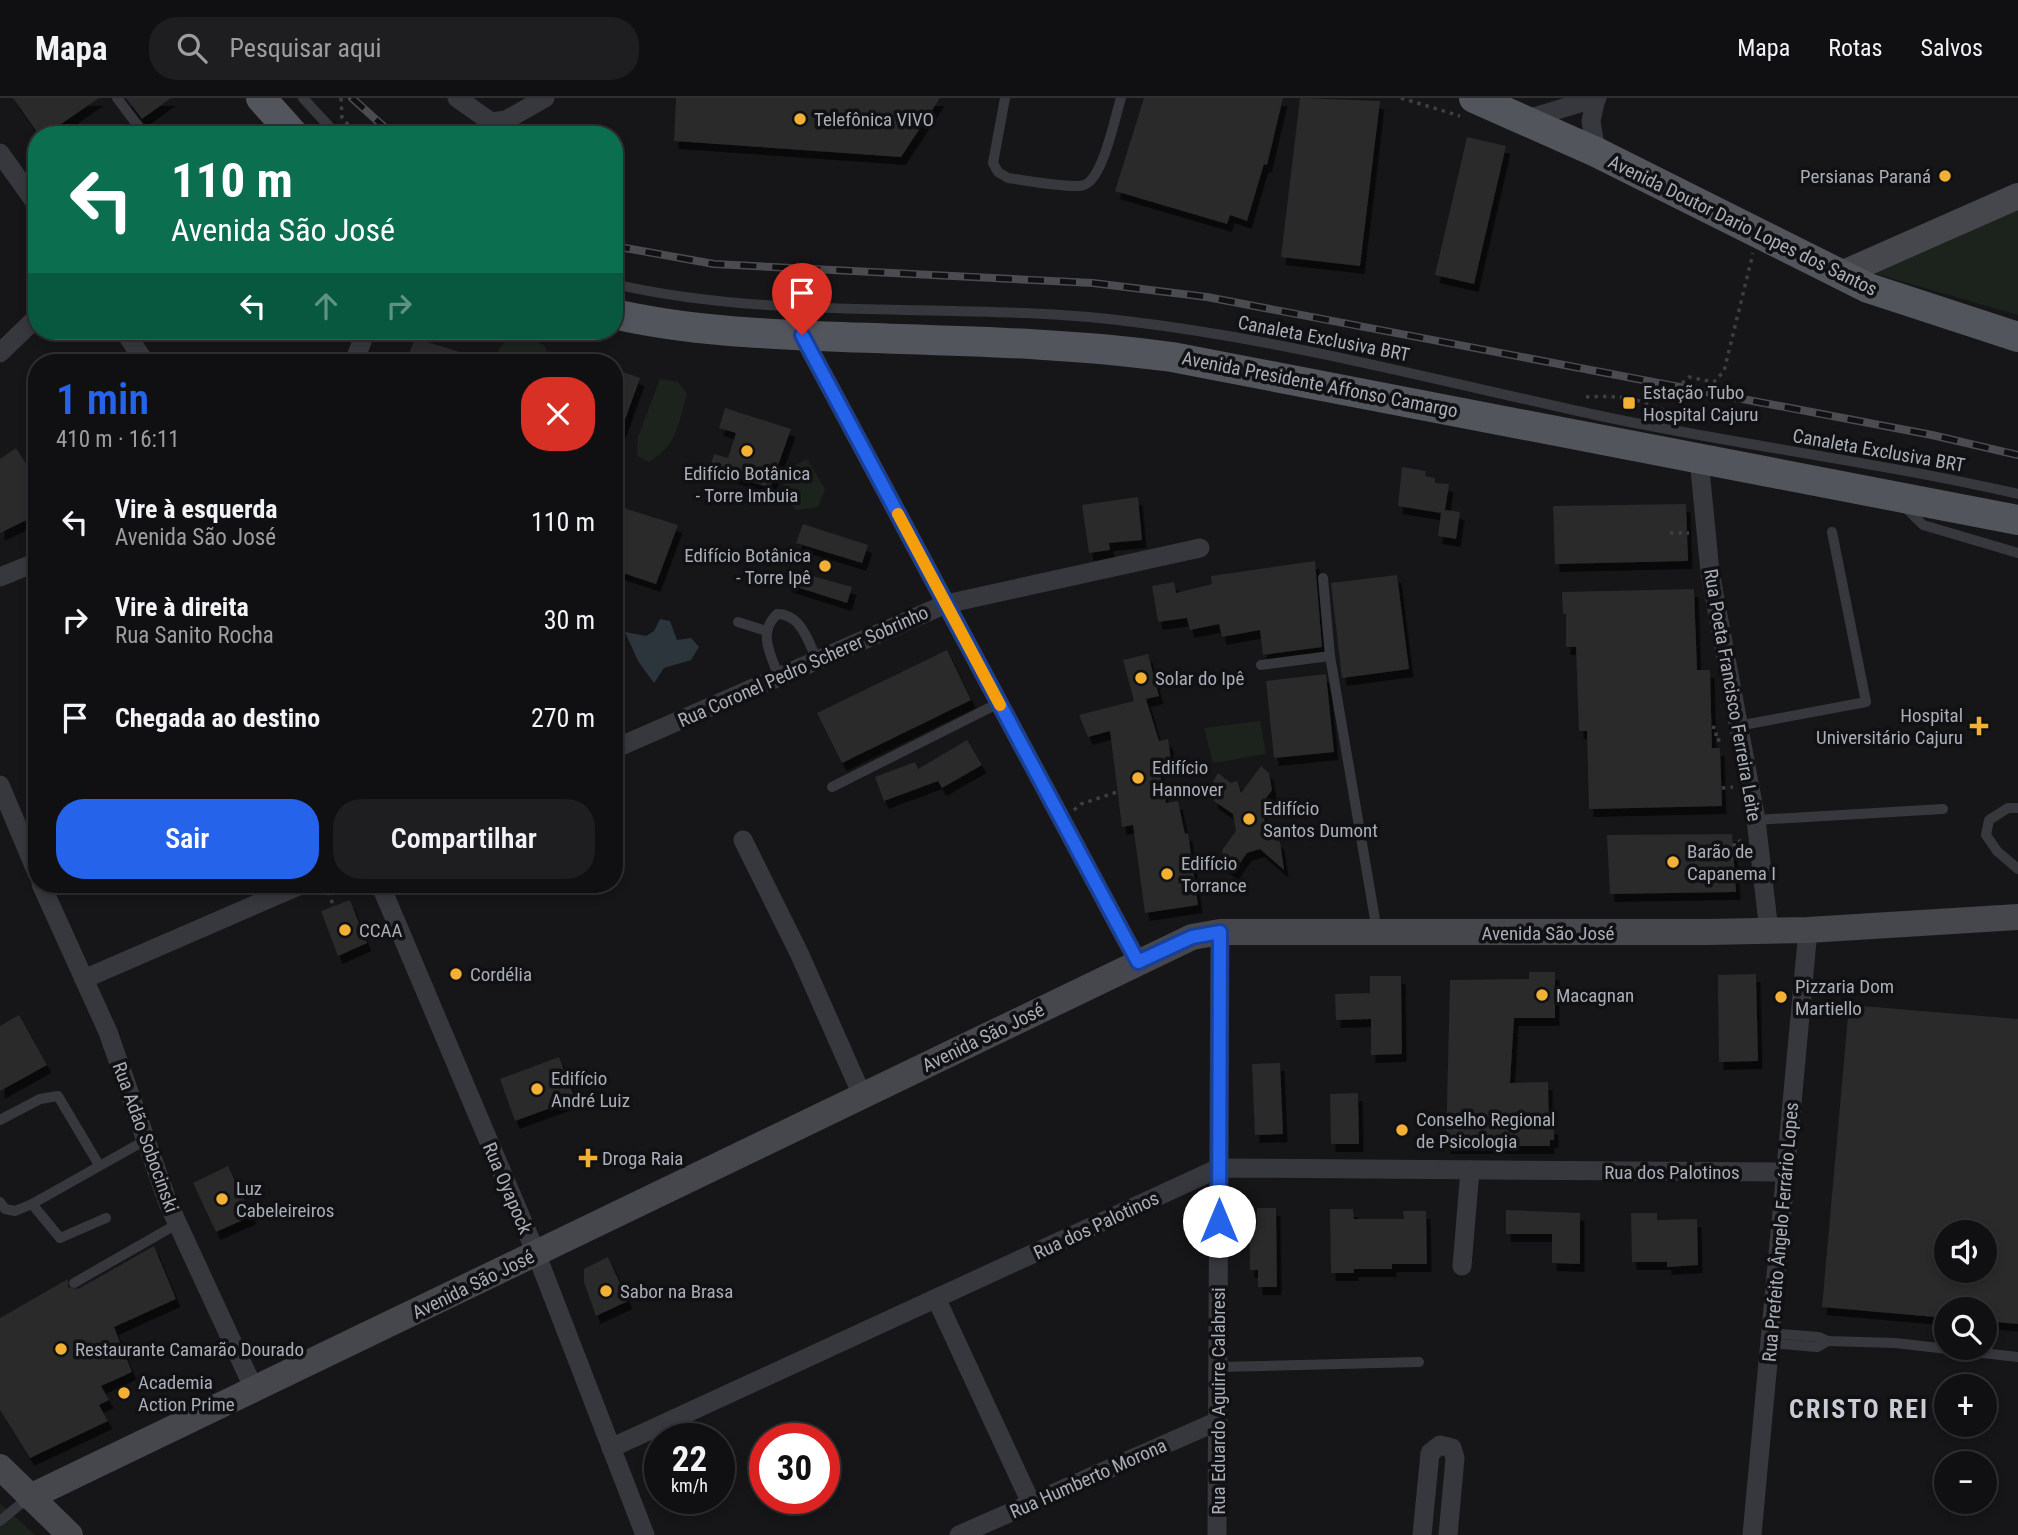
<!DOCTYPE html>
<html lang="pt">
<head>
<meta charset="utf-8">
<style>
  body { margin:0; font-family:"Roboto Condensed",sans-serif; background:#1e1e20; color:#f1f3f6; height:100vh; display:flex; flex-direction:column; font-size:26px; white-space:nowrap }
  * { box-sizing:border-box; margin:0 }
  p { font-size:23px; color:#9c9d9f }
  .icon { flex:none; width:38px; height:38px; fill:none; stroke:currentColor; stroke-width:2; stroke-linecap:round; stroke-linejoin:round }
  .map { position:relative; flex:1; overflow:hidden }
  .side { position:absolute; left:28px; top:256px; width:595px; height:539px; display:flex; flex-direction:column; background:#101012; border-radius:28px; box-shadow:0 4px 10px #0003,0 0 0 2px #303032 }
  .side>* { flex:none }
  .guide { position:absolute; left:28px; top:28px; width:595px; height:214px; border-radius:28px; box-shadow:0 4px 10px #0003,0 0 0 2px #303032; background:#0b6e4f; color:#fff; overflow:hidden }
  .buttons { position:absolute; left:1934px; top:1122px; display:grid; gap:14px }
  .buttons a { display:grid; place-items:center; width:63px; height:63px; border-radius:50%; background:#101012; box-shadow:0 4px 10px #0003,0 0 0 2px #303032; font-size:35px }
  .speed { position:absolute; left:644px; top:1325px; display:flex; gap:14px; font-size:35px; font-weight:700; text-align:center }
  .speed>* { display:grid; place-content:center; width:91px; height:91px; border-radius:50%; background:#101012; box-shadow:0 4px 10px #0003,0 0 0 2px #303032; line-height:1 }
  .speed small { font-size:18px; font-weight:400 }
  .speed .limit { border:10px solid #d22; background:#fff; color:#111 }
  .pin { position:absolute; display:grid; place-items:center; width:60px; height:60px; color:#fff; margin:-72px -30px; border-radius:50% 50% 50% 0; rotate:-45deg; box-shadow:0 0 7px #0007 }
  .pin .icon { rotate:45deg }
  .me { position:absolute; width:77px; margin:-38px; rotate:0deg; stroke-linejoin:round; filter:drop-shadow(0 0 5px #0008) }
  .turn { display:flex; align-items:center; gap:24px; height:147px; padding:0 28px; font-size:32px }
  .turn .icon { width:91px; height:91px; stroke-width:2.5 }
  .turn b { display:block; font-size:49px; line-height:60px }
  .lanes { display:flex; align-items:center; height:66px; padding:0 28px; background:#0003; justify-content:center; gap:35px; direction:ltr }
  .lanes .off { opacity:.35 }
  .round { display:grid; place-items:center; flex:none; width:74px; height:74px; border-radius:28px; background:#1e1e20 }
  .head { display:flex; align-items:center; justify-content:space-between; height:119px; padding:0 28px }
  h1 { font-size:42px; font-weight:600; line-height:52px; color:#2563eb }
  .action { display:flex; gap:14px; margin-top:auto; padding:14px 28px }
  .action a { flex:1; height:80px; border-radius:28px; background:#2563eb; color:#fff; font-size:28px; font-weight:600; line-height:80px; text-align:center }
  .action a+a { background:#1e1e20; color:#f1f3f6 }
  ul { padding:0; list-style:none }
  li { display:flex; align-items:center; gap:21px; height:98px; padding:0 28px }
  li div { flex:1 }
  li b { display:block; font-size:26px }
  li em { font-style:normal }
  header { display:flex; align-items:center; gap:42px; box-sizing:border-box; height:98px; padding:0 35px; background:#101012; border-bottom:2px solid #303032 }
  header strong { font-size:33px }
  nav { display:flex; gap:38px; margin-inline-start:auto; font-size:24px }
  .search { width:490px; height:63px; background:#1e1e20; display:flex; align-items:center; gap:18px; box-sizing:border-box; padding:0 24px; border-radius:28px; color:#9c9d9f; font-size:26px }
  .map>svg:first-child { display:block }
  .green { fill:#1c231d }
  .water { fill:#2c353c }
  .building { fill:#29292c; fill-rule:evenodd; filter:url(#shadow) }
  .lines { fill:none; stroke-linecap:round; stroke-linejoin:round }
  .path { stroke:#3d3f44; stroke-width:3.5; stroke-dasharray:3.5 5; stroke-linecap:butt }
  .lane { stroke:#37383d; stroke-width:10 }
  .street { stroke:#37383d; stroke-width:19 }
  .secondary { stroke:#45474d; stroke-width:26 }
  .primary { stroke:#53555c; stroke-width:30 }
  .rail-casing { stroke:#4a4c52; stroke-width:8 }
  .rail { stroke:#111113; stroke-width:5; stroke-dasharray:16; stroke-linecap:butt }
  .route-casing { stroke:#184099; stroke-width:18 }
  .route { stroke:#2563eb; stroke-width:12 }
  .slow { stroke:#f59e0b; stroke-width:12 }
  .poi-dot { fill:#f2b134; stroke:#111113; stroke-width:2.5 }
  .labels { text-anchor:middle; stroke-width:7; stroke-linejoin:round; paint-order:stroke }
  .poi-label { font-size:19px; fill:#a8adb8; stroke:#111113; text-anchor:start }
  .street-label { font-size:19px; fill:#a8adb8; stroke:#111113 }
  .district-label { font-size:26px; font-weight:bold; letter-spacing:2px; fill:#c9ccd4; stroke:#111113 }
</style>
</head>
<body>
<header>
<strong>Mapa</strong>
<div class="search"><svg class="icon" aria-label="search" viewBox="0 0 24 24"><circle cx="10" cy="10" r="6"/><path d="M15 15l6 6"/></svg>Pesquisar aqui</div>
<nav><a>Mapa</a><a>Rotas</a><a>Salvos</a></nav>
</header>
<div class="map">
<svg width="2018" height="1437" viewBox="0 0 2018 1437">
  <defs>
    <filter id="shadow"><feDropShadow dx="4.5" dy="8" stdDeviation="0" flood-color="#0009"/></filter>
  </defs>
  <rect width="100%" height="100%" fill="#161618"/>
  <g class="green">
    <polygon points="2018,111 2018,217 1873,175"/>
    <polygon points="508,239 528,239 545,248 549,264 497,264 498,253"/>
    <path d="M660 281 678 284 687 296C678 326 677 349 648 364L637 358 638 339Z"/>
    <path d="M807 361 825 391 818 409 796 412C777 390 781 373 807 361Z"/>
    <polygon points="1260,623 1266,656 1213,665 1204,630"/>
    <polygon points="0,1405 35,1437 0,1437"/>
  </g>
  <polygon class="water" points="660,521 670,523 677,542 691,540 699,549 691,562 664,570 654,585 638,563 625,534 646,538 654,533"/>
  <g class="building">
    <polygon points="13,0 99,0 45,37 39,37"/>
    <polygon points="126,0 171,0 142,21"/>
    <polygon points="676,0 940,0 901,59 674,43"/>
    <polygon points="1144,0 1283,0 1267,67 1264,66 1247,123 1230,117 1227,126 1115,93"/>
    <polygon points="1300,0 1380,3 1360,168 1281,159"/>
    <polygon points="1467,39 1506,48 1474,186 1435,177"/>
    <polygon points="415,240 482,261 482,264 424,264 408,259"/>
    <polygon points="614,271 640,280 617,344 614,344"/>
    <polygon points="725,310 791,331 770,390 710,370 714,356 728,360 736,335 719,330"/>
    <polygon points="16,350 37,383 37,417 0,435 0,361"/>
    <polygon points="1402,369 1426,373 1425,378 1435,380 1435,385 1449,386 1445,412 1460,414 1456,441 1438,438 1441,415 1398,408"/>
    <polygon points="1138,399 1142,442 1109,445 1110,452 1089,455 1082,407"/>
    <polygon points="1686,406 1688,463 1555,466 1553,408"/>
    <polygon points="614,407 678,427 656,486 614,472 614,458 623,431 614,428"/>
    <polygon points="803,426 868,447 862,465 796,445"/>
    <polygon points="1315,463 1322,549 1263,557 1260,532 1222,539 1219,526 1190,532 1187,520 1158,524 1152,488 1174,484 1176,495 1212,486 1211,478"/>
    <polygon points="791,472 852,489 847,505 787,486"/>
    <polygon points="1397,477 1409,571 1342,580 1331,485"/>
    <polygon points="1694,491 1697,572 1710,572 1712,650 1720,650 1722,708 1589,711 1587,633 1579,633 1576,549 1566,549 1566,516 1563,516 1562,494"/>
    <polygon points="947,552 971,602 842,665 817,615"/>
    <polygon points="1148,556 1159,598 1146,601 1159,643 1168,641 1171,662 1158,664 1166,705 1178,703 1185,736 1188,735 1198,807 1145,815 1133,727 1122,729 1110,633 1088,639 1079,617 1134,603 1123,562"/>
    <polygon points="1326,576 1334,654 1274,660 1266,583"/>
    <polygon points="967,642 982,667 942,690 938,683 884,703 875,679 915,664 918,671"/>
    <polygon points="1261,668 1269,675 1272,692 1261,707 1267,733 1280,744 1284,772 1260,751 1247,755 1234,774 1225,768 1222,752 1236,733 1233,716 1214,703 1212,686 1218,675 1231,685 1237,683 1241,695"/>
    <polygon points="1732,736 1736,794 1610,796 1607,737"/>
    <polygon points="350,802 367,845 338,858 321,813"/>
    <polygon points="1529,874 1555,874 1555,920 1514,920 1510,985 1548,984 1549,1029 1554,1028 1554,1042 1550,1042 1550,1048 1446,1048 1450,882 1529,881"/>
    <polygon points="1756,876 1758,963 1719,964 1718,877"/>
    <polygon points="1370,878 1401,878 1402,956 1371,957 1371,921 1336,922 1335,896 1370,895"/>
    <path d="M1849 907 2018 921V1226L1984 1223V1211H1946V1220L1822 1209ZM1946 1134H1984V1172H1946Z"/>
    <polygon points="19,917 47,967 0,993 0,928"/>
    <polygon points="559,959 575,1001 515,1023 500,981"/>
    <polygon points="1280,965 1283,1036 1255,1037 1252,966"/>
    <polygon points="1358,995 1359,1046 1331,1046 1330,996"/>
    <polygon points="228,1068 252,1118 216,1134 193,1085"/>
    <polygon points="1257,1110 1276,1110 1277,1189 1258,1189 1258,1172 1250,1172 1250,1128 1257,1128"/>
    <polygon points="1330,1111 1353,1111 1354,1121 1404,1121 1403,1113 1426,1113 1427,1166 1392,1166 1392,1171 1354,1171 1354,1175 1331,1175"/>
    <polygon points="1506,1112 1580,1115 1580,1166 1552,1165 1552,1136 1506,1136"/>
    <polygon points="1631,1115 1657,1115 1657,1122 1697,1121 1698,1167 1667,1169 1667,1164 1632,1164"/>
    <polygon points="154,1148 176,1201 114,1229 132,1274 101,1288 109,1302 99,1307 108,1323 30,1360 0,1312 0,1220 68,1181 68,1189 78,1191"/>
    <polygon points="608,1159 628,1203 596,1218 584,1184 584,1171"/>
  </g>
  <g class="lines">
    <g class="path">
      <polyline points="341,0 342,20 358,37"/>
      <polyline points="1401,0 1460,18"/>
      <path d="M1586 299C1605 298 1624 298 1643 304 1658 309 1671 316 1686 319"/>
      <polyline points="1644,304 1644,298 1664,302 1689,279 1714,284 1724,273 1753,155"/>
      <polyline points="1670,435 1689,435"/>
      <polyline points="1712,629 1716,630 1716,642 1725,642"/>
      <polyline points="1722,690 1733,689"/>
      <polyline points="1074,712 1081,706 1117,694"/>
      <polyline points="1721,760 1735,760 1734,744 1742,743"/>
      <polyline points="325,786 334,809"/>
    </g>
    <g class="lane">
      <polyline points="117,0 145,37"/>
      <polyline points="303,0 337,37"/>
      <path d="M1005 0 993 65 998 74 1008 80C1023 82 1073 91 1084 87 1103 81 1115 19 1121 0"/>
      <path d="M614 186C784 225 962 202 1134 224 1290 243 1443 284 1596 317 1736 347 1879 364 2018 396"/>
      <polyline points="1903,407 1923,427 2018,455"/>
      <polyline points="1323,480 1330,558 1377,833"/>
      <polyline points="738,524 766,533"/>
      <polyline points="1261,567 1330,558"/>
      <path d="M779 579C771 557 757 535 777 516 801 516 808 543 817 562"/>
      <polyline points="1738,628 1866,604 1832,434"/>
      <polyline points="832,689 999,605"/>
      <polyline points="2018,710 2008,710 1989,722 1986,737 1997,753 2018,771"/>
      <polyline points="1756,722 1943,711"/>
      <polyline points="0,1022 40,1001 58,998 99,1067"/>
      <polyline points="0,1104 5,1111 15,1113 32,1106 144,1043"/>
      <polyline points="32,1106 60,1140 106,1120"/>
      <polyline points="74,1185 177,1126"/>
      <polyline points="1770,1235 1819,1239 1828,1243 1895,1245 2018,1259"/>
      <polyline points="1770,1245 1817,1249 1828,1243"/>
      <polyline points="1218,1269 1419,1264"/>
      <polyline points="0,1423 29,1399"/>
    </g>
    <g class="street">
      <polyline points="457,0 491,24 506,22 545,0"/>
      <polyline points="1527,21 1597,0"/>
      <polyline points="1596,54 1591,23 1596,0"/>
      <polyline points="0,55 37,107"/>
      <polyline points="124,233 145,264"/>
      <polyline points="802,237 1138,864"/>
      <polyline points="0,255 37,219"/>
      <polyline points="354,264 366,233"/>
      <polyline points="1699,361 1710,474 1756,722 1769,833"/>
      <polyline points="0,479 37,464"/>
      <polyline points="614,651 946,506 1200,450"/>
      <polyline points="0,687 37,775"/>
      <polyline points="743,742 800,857 862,997"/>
      <polyline points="41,786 108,934 168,1105 254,1291"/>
      <polyline points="380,786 536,1155 645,1437"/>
      <polyline points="84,881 303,786"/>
      <polyline points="1462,1168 1470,1072"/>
      <polyline points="936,1200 1031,1405"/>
      <polyline points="611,1350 1219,1070 1785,1074"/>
      <polyline points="959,1437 1218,1323"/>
      <polyline points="1217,1437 1220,834"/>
      <polyline points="1422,1437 1430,1355 1440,1347 1452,1350 1455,1360 1448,1437"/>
      <polyline points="1752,1437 1808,832"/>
    </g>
    <g class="secondary">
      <polyline points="1839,177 2018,98"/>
      <polyline points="0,1369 70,1437"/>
      <polyline points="30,1399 1192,839 1220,834 1708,834 1808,832 2018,819"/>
    </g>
    <g class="primary">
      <polyline points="261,0 294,37"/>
      <polyline points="1474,0 1596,54 1868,190 2018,239"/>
      <path d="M614 216C689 233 765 236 842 239 952 243 1063 244 1172 259L2018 422"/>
    </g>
    <defs>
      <g id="rail">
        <polyline points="352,0 393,37"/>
        <polyline points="614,148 714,166 1093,185 1207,199 1932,337 2018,357"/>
      </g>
    </defs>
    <use href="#rail" class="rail-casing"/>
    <use href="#rail" class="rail"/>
  </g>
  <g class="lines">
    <defs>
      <polyline id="route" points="802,237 1138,864 1192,839 1220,834 1219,1123"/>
    </defs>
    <use href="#route" class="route-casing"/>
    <use href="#route" class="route"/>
    <polyline class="slow" points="898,416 1000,607"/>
  </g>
  <g class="poi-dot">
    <circle cx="800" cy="21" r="7"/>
    <circle cx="1945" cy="78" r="7"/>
    <rect x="1622" y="298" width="14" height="14" rx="3.5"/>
    <circle cx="747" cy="353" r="7"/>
    <circle cx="825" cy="468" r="7"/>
    <circle cx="1141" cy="580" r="7"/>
    <path d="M1975.5 617.5h7v7h7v7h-7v7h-7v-7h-7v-7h7z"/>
    <circle cx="1138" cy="680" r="7"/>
    <circle cx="1249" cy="721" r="7"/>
    <circle cx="1673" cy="764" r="7"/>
    <circle cx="1167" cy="776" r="7"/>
    <circle cx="345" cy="832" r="7"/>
    <circle cx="456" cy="876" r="7"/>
    <circle cx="1542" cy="897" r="7"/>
    <circle cx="1781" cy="899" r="7"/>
    <circle cx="537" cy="991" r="7"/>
    <circle cx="1402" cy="1032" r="7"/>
    <path d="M584.5 1049.5h7v7h7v7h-7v7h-7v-7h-7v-7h7z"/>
    <circle cx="222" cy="1101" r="7"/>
    <circle cx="606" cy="1193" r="7"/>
    <circle cx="61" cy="1251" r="7"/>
    <circle cx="124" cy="1295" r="7"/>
  </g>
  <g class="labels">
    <g class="poi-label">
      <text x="814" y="28">Telefônica VIVO</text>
      <text x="1931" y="85" text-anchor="end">Persianas Paraná</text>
      <text x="1643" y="301">Estação Tubo<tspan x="1643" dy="22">Hospital Cajuru</tspan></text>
      <text x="747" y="382" text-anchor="middle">Edifício Botânica<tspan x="747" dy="22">- Torre Imbuia</tspan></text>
      <text x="811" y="464" text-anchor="end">Edifício Botânica<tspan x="811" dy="22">- Torre Ipê</tspan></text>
      <text x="1155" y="587">Solar do Ipê</text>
      <text x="1963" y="624" text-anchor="end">Hospital<tspan x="1963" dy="22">Universitário Cajuru</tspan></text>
      <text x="1152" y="676">Edifício<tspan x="1152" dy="22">Hannover</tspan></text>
      <text x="1263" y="717">Edifício<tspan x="1263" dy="22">Santos Dumont</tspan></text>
      <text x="1687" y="760">Barão de<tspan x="1687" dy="22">Capanema I</tspan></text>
      <text x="1181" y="772">Edifício<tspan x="1181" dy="22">Torrance</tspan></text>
      <text x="359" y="839">CCAA</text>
      <text x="470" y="883">Cordélia</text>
      <text x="1795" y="895">Pizzaria Dom<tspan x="1795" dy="22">Martiello</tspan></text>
      <text x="1556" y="904">Macagnan</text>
      <text x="551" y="987">Edifício<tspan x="551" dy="22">André Luiz</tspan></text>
      <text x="1416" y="1028">Conselho Regional<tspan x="1416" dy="22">de Psicologia</tspan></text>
      <text x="602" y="1067">Droga Raia</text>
      <text x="236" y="1097">Luz<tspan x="236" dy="22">Cabeleireiros</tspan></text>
      <text x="620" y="1200">Sabor na Brasa</text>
      <text x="75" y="1258">Restaurante Camarão Dourado</text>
      <text x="138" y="1291">Academia<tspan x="138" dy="22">Action Prime</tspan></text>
    </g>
    <g class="street-label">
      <text transform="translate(1743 127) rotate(26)" y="7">Avenida Doutor Dario Lopes dos Santos</text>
      <text transform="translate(1324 240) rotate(11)" y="7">Canaleta Exclusiva BRT</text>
      <text transform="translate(1320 286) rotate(11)" y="7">Avenida Presidente Affonso Camargo</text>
      <text transform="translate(1879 352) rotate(10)" y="7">Canaleta Exclusiva BRT</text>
      <text transform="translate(803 568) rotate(-24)" y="7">Rua Coronel Pedro Scherer Sobrinho</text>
      <text transform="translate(1733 597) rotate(80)" y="7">Rua Poeta Francisco Ferreira Leite</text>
      <text x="1548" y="842">Avenida São José</text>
      <text transform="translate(983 939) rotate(-26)" y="7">Avenida São José</text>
      <text transform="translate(146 1039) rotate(70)" y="7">Rua Adão Sobocinski</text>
      <text x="1672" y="1081">Rua dos Palotinos</text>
      <text transform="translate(508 1090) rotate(67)" y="7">Rua Oyapock</text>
      <text transform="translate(1096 1127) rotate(-25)" y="7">Rua dos Palotinos</text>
      <text transform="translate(1780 1134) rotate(-85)" y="7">Rua Prefeito Ângelo Ferrário Lopes</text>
      <text transform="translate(473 1186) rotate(-26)" y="7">Avenida São José</text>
      <text transform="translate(1218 1303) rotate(-90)" y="7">Rua Eduardo Aguirre Calabresi</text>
      <text transform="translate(1088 1380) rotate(-24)" y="7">Rua Humberto Morona</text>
    </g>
    <g class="district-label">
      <text x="1859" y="1320">CRISTO REI</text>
    </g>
  </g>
</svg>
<div class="buttons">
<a><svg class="icon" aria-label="sound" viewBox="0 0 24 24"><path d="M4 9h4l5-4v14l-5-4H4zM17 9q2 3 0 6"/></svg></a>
<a><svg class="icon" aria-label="search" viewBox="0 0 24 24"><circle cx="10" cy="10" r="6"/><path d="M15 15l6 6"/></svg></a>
<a>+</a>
<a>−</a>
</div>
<div class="speed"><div>22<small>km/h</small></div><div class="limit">30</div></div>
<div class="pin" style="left:802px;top:237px;background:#d93025"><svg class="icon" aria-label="arrive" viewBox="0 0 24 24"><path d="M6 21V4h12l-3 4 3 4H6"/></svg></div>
<svg class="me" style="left:1219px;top:1123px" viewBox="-20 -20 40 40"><circle r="19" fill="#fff"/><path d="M0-13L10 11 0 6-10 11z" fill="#2563eb"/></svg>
<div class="guide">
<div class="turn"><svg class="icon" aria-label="left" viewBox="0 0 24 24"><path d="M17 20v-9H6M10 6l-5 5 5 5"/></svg><div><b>110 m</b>Avenida São José</div></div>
<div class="lanes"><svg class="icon" aria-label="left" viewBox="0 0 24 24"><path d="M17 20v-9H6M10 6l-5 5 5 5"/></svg><svg class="icon off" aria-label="ahead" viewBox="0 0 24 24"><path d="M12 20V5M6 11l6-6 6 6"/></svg><svg class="icon off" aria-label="right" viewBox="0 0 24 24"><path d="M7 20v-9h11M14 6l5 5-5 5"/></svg></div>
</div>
<section class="side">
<div class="head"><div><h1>1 min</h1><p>410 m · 16:11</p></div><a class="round" style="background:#d93025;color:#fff"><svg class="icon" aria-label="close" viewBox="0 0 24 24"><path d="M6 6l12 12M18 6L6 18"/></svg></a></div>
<ul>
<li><svg class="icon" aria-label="left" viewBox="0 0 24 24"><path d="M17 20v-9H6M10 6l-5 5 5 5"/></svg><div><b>Vire à esquerda</b><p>Avenida São José</p></div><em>110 m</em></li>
<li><svg class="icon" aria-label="right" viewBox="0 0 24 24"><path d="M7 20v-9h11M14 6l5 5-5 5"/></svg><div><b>Vire à direita</b><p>Rua Sanito Rocha</p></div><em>30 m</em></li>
<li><svg class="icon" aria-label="arrive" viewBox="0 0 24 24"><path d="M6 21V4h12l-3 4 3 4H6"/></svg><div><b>Chegada ao destino</b></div><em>270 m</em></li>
</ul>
<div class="action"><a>Sair</a><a>Compartilhar</a></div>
</section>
</div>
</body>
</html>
